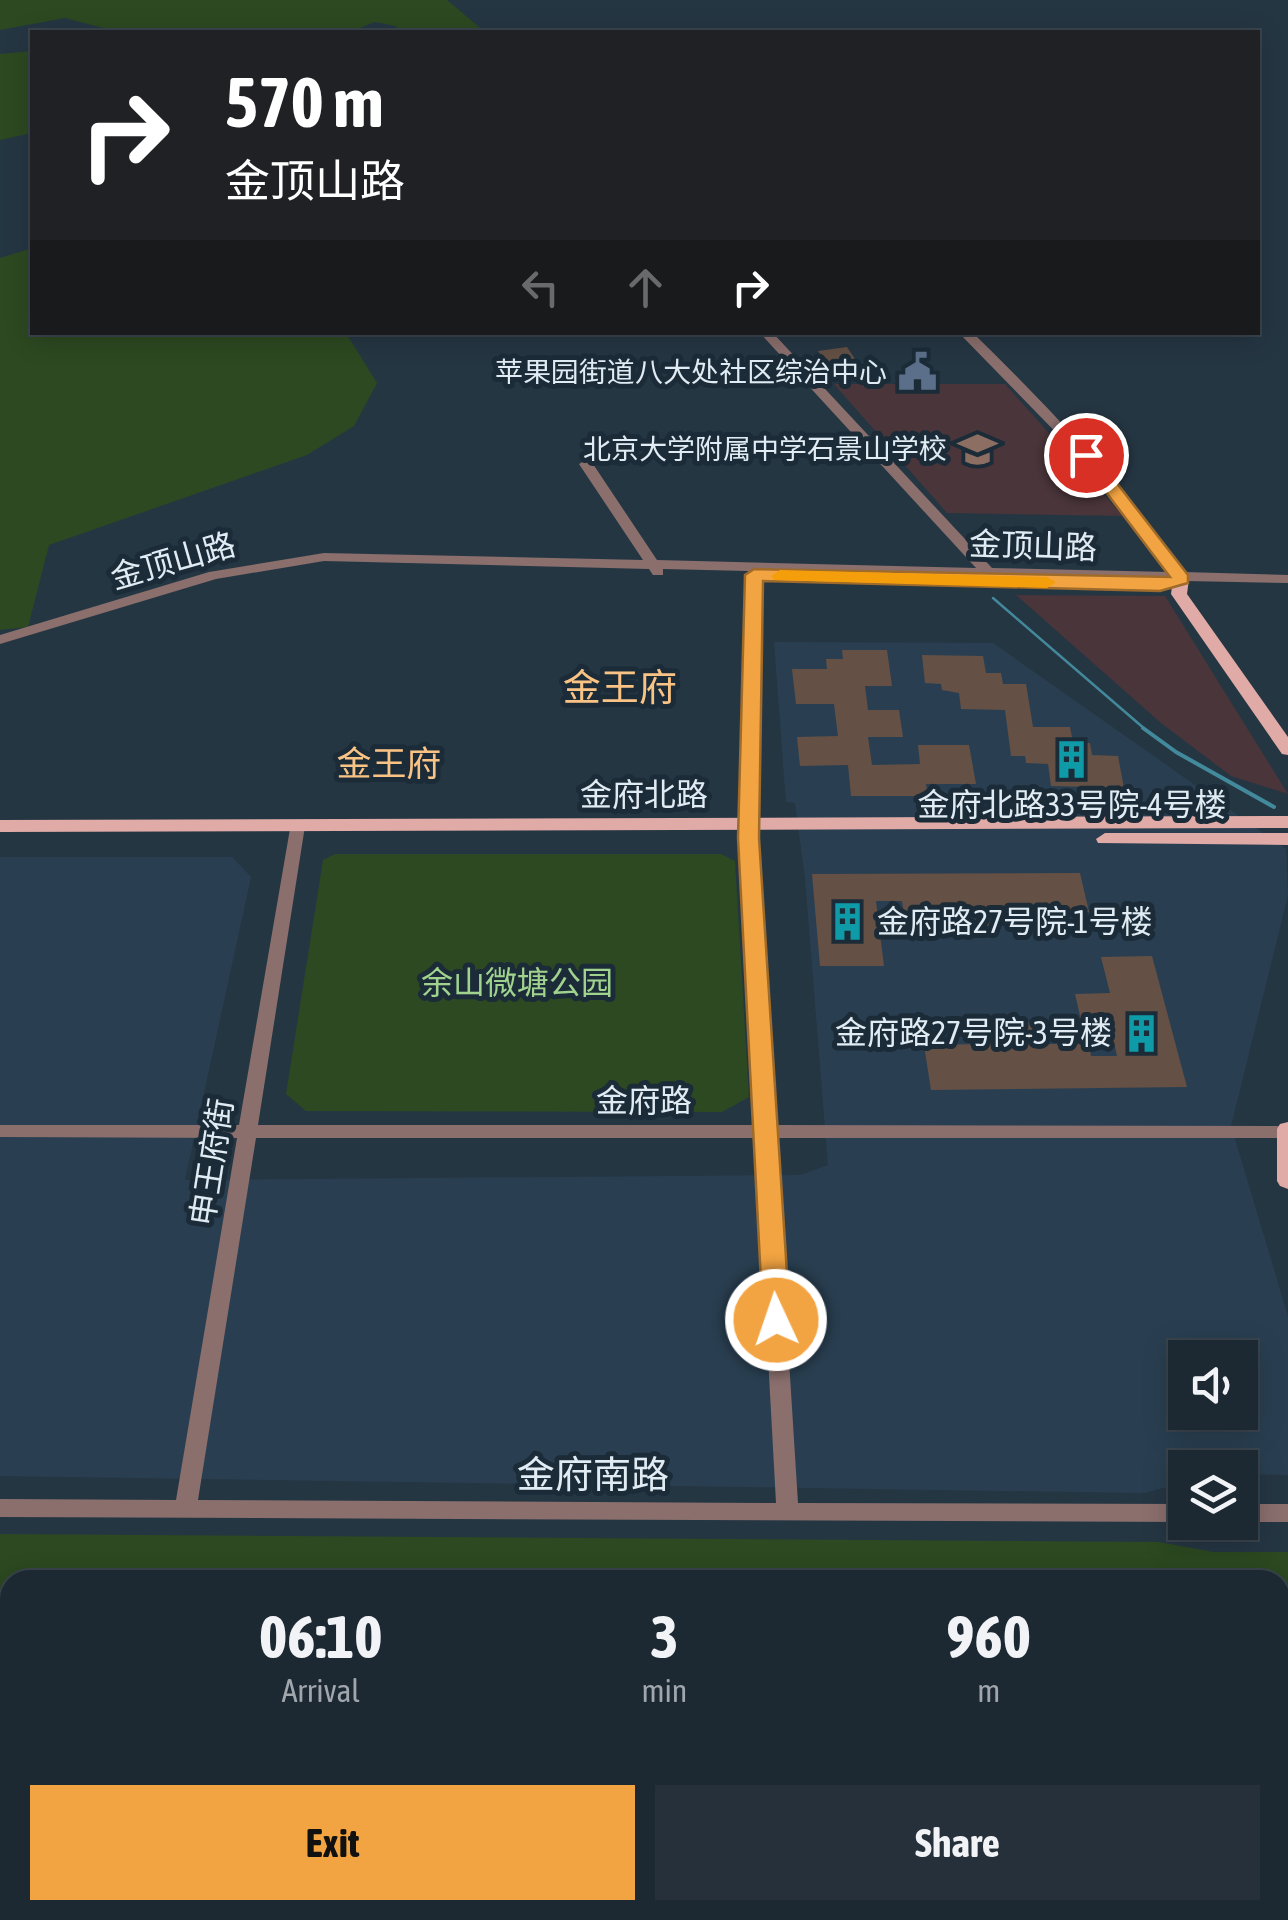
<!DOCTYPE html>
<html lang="en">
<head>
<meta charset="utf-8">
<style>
  body { margin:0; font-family:"Asap Condensed","Noto Sans SC",sans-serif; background:#25303a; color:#f1f3f6; height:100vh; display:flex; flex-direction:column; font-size:38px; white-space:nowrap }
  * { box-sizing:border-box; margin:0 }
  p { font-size:32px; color:#a0a6ac }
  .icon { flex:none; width:55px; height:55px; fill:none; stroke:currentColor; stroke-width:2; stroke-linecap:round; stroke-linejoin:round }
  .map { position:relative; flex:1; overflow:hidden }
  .drawer { position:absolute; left:0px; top:1570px; width:1290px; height:350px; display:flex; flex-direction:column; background:#1c2832; border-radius:30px 30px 0 0; box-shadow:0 5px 25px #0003,0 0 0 2px #3a444d }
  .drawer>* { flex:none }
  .banner { position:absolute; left:30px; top:30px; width:1230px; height:305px; border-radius:0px; box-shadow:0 5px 25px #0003,0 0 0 2px #3a444d; background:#202124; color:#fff; overflow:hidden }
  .fabs { position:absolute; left:1168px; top:1340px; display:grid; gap:20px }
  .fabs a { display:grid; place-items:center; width:90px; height:90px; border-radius:0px; background:#1c2832; box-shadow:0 5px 25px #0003,0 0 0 2px #3a444d; font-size:50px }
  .pin { position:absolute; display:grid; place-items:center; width:85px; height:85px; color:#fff; margin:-42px; border:5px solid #fff; border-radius:50%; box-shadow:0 2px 10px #0007 }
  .me { position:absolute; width:110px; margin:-55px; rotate:357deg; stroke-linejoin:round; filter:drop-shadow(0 0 8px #0008) }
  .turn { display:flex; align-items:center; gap:35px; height:210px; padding:0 30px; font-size:45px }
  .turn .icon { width:130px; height:130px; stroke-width:2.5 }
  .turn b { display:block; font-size:70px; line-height:85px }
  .lanes { display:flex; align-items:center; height:95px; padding:0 30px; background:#0003; justify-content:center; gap:50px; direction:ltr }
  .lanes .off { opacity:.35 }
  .eta { display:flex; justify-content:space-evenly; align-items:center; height:170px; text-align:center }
  .eta b { font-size:60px; font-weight:700; line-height:70px }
  .action { display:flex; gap:20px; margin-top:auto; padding:20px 30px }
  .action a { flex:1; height:115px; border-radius:0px; background:#f3a442; color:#111; font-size:40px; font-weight:700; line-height:115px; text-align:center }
  .action a+a { background:#25303a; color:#f1f3f6 }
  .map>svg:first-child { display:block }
  .built { fill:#293f51; fill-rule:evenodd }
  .education { fill:#49353a }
  .green { fill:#2c4921; fill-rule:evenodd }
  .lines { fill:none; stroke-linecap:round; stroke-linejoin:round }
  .stream-far1 { stroke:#42899b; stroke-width:2.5 }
  .stream { stroke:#42899b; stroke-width:4 }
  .building { fill:#645045 }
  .minor { fill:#8a6f6d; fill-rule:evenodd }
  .major { fill:#e0aaa6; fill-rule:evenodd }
  .route { fill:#f3a442; stroke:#9e6b2b; stroke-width:2.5 }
  .slow { fill:#f59e0b }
  .labels { text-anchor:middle; stroke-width:10; stroke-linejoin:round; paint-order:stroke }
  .far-poi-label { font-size:28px; fill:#e0ebf3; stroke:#1b2c38; text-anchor:end }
  .street-label { font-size:32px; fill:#e0ebf3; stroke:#1b2c38 }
  .poi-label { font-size:32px; fill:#e0ebf3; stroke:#1b2c38 }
  .park-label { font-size:32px; fill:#a1d38f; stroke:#1b2c38 }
  .neighbourhood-label { font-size:35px; fill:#fac386; stroke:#1b2c38 }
  .quarter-label { font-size:38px; fill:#fac386; stroke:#1b2c38 }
  .near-street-label { font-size:38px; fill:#e0ebf3; stroke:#1b2c38 }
</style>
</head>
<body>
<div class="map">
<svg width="1288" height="1920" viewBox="0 0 1288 1920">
  <rect width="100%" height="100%" fill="#253643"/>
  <path class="built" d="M774 642 993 643 1286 849 1288 895 1231 1126 1288 1316V1475L1240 1474V1468H1185V1476L1171 1486 1144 1493 0 1476V857H232L251 877 185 1180 801 1175 828 1165 805 878 795 803 786 802ZM1185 1358H1240V1412H1185Z"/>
  <g class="education">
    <polygon points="834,384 1005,384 1123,516 947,513"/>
    <polygon points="1016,595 1165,596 1288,794 1231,776 1161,723"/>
  </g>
  <g class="green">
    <polygon points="0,0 447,0 485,32 398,32 396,26 374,22 352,32 118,32 65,18 0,30"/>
    <polygon points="32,51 32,133 0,140 0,54"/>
    <polygon points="32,248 32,332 346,333 377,383 354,426 307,455 49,545 28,627 0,630 0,258"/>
    <polygon points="335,854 721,854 735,861 749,1097 722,1112 306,1111 286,1094 323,860"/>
    <path d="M0 1534 1159 1542 1214 1552H1288V1920H0ZM10 1580H1280V1910H10Z"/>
  </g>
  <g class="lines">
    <polyline class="stream-far1" points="993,598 1146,730"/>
    <polyline class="stream" points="1143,728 1176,752 1274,807"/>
  </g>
  <g class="building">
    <polygon points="847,347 866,376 836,376 818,351"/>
    <polygon points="842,650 887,650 892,686 865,686 868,710 899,710 903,737 868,737 872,765 920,764 918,745 969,745 976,784 926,784 928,796 851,796 848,765 800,766 797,737 838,736 834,704 796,704 792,669 827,669 826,659 843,659"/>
    <polygon points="922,655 983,656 986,673 1001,673 1003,684 1026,684 1033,727 1070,727 1073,743 1090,743 1092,755 1118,756 1124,788 1051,786 1048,764 1026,763 1025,756 1011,756 1005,710 961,709 959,693 942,690 941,684 925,683"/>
    <polygon points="1080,873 1089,912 996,912 999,931 953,931 950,913 904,913 902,901 876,901 884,966 820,966 812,874"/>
    <polygon points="1152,956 1187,1087 931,1090 924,1045 985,1044 981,1022 1035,1022 1039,1044 1089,1044 1091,1056 1117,1056 1109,1020 1081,1020 1075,994 1110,993 1101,957"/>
  </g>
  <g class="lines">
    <g class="minor">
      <path d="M759 332H772L992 568 1169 572 1127 515 1075 452 958 332H972C1049 407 1122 484 1184 572L1288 575V583L1187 581 1181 583 1175 581 999 577 992 580 984 576 762 571 757 838 775 1125 1288 1126V1138H775L798 1503 1185 1504V1522L0 1517V1499L176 1500 237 1138 0 1137V1125H239L291 823 297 821 305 826 258 1125H756L741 838 748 571 663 569V575H653L649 569 324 561 216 579 0 644V635L209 572 324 553 643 560 579 464 586 460 591 461 657 560 976 568ZM256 1138H756L776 1503 198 1500Z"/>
      <rect x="1240" y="1504" width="48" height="18"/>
      <rect x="1280" y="1751" width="8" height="20"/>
      <rect x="0" y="1758" width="10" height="22"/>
      <polygon points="70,1910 96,1910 94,1920 68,1920"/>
    </g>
    <g class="major">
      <polygon points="1181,574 1189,579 1187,594 1288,737 1288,755 1282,754 1171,594 1173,579"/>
      <polygon points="1288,816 1288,828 0,832 0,820"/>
      <polygon points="1105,833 1288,833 1288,845 1098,843 1096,839"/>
      <polygon points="1288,1122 1288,1189 1280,1186 1277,1181 1277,1129 1280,1124"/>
    </g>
  </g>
  <polygon class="route" points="1086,450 1092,451 1188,575 1188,583 1160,591 763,581 759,838 790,1320 786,1327 767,1327 763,1320 738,838 745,575 754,569 1170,577 1078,455"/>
  <polygon class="slow" points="780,570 1047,577 1056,582 1047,588 774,580 771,576"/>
  <defs>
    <symbol id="civic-bare" viewBox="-9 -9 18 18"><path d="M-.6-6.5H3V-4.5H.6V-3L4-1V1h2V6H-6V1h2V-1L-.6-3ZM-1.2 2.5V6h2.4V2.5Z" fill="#5c6f8a" stroke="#1b2c38" stroke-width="2.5" paint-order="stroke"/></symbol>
    <symbol id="school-bare" viewBox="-9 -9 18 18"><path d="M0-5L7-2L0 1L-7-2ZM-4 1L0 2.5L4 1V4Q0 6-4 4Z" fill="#8d6e63" stroke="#1b2c38" stroke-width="2.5" paint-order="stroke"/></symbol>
    <symbol id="building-bare" viewBox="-9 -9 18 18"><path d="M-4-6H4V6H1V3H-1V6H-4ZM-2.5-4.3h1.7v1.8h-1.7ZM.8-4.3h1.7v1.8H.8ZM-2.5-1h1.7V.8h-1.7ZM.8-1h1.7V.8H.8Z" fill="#0f9aa8" stroke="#1b2c38" stroke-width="2.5" paint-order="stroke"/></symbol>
  </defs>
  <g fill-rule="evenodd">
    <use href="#civic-bare" x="890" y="344" width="55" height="55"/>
    <use href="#school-bare" x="950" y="422" width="55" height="55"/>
    <use href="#building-bare" x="1044" y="732" width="55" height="55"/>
    <use href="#building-bare" x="820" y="894" width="55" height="55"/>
    <use href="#building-bare" x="1114" y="1006" width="55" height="55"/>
  </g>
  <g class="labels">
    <g class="far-poi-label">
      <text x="887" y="382">苹果园街道八大处社区综治中心</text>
      <text x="947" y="459">北京大学附属中学石景山学校</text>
    </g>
    <g class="street-label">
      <text transform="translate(1033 546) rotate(2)" y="11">金顶山路</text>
      <text transform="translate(173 561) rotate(-16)" y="11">金顶山路</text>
      <text x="644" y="806">金府北路</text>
      <text x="644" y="1112">金府路</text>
      <text transform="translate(212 1162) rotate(-81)" y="11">申王府街</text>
    </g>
    <g class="poi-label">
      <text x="1072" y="816">金府北路33号院-4号楼</text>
      <text x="877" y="933" text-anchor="start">金府路27号院-1号楼</text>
      <text x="1112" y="1044" text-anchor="end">金府路27号院-3号楼</text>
    </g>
    <g class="park-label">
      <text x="517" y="994">余山微塘公园</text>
    </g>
    <g class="neighbourhood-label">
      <text x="389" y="776">金王府</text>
    </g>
    <g class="quarter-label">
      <text x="620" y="701">金王府</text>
    </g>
    <g class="near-street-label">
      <text x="593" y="1488">金府南路</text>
    </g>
  </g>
</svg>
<div class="fabs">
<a><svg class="icon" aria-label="sound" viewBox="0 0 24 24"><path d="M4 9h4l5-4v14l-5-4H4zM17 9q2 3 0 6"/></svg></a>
<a><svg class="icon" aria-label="layers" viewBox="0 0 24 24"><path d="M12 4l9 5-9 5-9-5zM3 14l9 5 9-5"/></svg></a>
</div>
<div class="pin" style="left:1086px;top:455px;background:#d93025"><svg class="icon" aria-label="arrive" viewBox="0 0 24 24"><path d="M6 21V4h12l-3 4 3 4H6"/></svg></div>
<svg class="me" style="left:776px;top:1320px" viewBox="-20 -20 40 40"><circle r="17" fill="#f3a442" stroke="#fff" stroke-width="3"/><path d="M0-11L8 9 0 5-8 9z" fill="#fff"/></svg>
<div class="banner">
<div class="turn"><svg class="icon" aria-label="right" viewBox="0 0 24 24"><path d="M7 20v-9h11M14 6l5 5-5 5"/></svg><div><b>570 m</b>金顶山路</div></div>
<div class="lanes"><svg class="icon off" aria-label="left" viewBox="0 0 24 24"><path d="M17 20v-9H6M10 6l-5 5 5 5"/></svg><svg class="icon off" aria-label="ahead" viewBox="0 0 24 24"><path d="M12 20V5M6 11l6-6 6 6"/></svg><svg class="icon" aria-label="right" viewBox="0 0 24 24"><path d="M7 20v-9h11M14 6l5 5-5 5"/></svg></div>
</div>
<section class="drawer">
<div class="eta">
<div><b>06:10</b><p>Arrival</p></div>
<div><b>3</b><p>min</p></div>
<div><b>960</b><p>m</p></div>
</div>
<div class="action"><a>Exit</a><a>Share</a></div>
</section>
</div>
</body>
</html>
